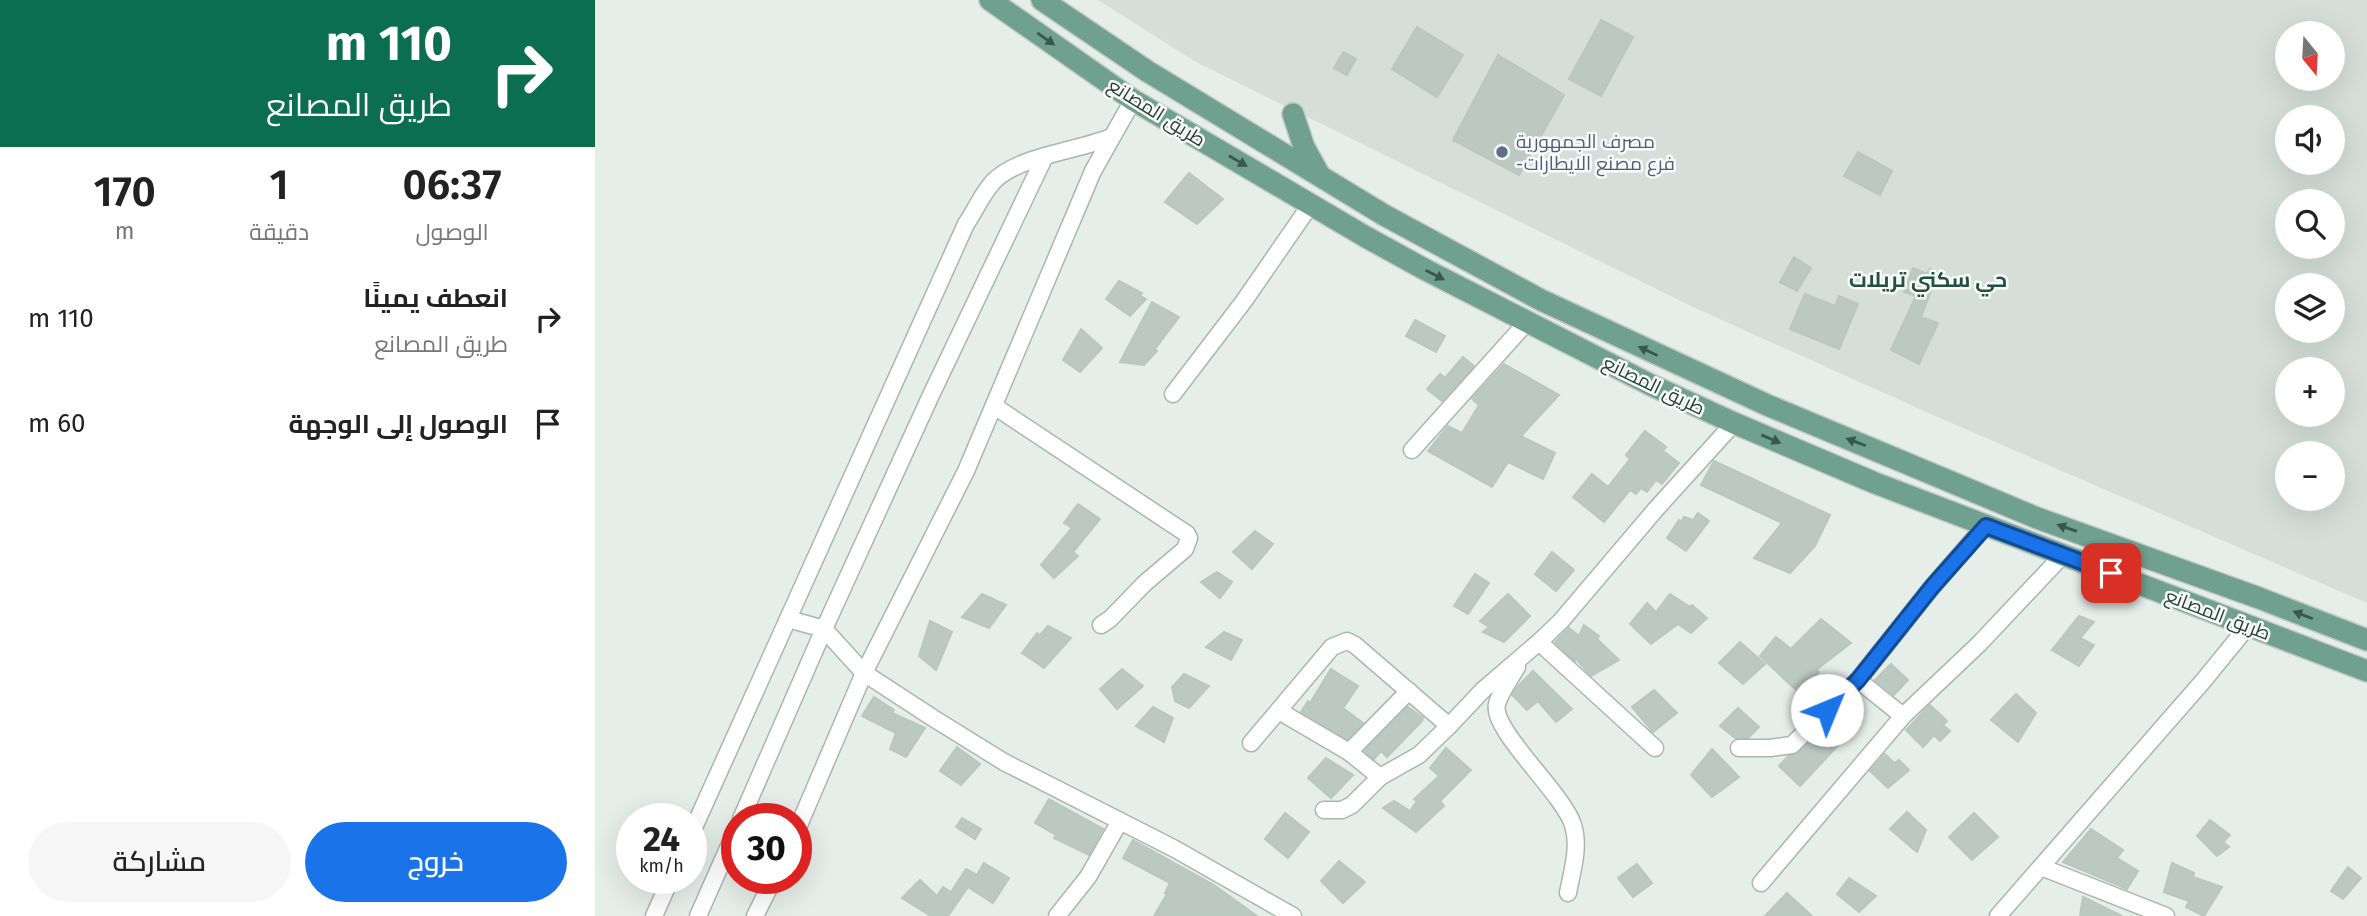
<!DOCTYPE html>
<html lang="ar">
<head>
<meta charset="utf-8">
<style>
  body { margin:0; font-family:"Fira Sans",Cairo,sans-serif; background:#f6f6f6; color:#222; direction:rtl; height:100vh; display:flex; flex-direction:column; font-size:26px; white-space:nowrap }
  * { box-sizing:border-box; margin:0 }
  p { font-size:23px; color:#767676 }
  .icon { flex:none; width:38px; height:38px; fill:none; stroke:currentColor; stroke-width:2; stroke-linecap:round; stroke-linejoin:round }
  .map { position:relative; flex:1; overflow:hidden; direction:ltr }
  .details { display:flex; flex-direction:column; background:#fff; width:595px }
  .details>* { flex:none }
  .hud { background:#0b6e4f; color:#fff; overflow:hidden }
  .needle { width:46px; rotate:162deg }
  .controls { position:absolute; left:1680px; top:21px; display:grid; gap:14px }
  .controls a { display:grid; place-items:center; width:70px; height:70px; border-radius:50%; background:#fff; box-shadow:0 7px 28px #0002; font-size:35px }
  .speed { position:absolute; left:21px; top:803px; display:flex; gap:14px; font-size:35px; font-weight:700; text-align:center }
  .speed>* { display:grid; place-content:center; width:91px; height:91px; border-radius:50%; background:#fff; box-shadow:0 7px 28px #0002; line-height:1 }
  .speed small { font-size:18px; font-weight:400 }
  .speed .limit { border:10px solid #d22; background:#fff; color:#111 }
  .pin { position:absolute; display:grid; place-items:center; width:60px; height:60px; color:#fff; margin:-30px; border-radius:14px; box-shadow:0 4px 10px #0006 }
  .me { position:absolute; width:77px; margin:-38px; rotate:45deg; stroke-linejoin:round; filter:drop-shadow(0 0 5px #0008) }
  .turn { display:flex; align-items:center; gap:24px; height:147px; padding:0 28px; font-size:32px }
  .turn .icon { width:91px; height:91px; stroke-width:2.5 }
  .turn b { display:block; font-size:49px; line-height:60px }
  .eta { display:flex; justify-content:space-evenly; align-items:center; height:119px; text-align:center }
  .eta b { font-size:42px; font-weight:600; line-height:49px }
  .button { display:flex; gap:14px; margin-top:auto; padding:14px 28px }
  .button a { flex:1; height:80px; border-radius:42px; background:#1a73e8; color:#fff; font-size:28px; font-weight:600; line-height:80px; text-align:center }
  .button a+a { background:#f6f6f6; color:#222 }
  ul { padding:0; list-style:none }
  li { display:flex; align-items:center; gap:21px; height:105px; padding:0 28px }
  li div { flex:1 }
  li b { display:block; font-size:26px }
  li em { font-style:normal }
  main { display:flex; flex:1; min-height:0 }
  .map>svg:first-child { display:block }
  .built { fill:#d5ded9; fill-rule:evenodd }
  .building { fill:#bcc9c3; stroke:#b9c7c1; stroke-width:2 }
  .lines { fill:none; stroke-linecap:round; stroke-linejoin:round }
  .street-casing { stroke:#a9b6b1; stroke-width:19 }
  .primary-casing { stroke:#c2c9c7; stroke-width:24 }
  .street { stroke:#fff; stroke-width:16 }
  .primary { stroke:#6fa090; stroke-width:21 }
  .oneway { fill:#38574d }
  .route-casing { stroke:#114b97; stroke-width:18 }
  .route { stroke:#1a73e8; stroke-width:12 }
  .service-dot { fill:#5c6f8a; stroke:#f7faf8; stroke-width:2.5 }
  .labels { text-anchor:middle; stroke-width:5; stroke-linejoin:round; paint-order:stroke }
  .street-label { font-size:19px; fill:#263f37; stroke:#f7faf8 }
  .service-label { font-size:19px; fill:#4e5e75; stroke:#f7faf8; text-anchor:start }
  .neighbourhood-label { font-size:21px; font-weight:bold; fill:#235042; stroke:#f7faf8 }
</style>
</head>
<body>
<main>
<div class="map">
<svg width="1772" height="916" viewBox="0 0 1772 916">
  <rect width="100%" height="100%" fill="#e6eeea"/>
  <path class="built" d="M503 0H1772V603L1338 415 1100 308 601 62ZM1692 33H1738V79H1692ZM1692 117H1738V163H1692ZM1692 201H1738V247H1692ZM1692 285H1738V331H1692ZM1692 369H1738V415H1692ZM1692 453H1738V499H1692Z"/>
  <g class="building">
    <polygon points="1006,20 1038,37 1006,96 974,79"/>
    <polygon points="822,27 868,55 842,97 797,69"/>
    <polygon points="748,52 761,59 752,75 739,68"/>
    <polygon points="903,55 969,95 924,175 858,140"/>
    <polygon points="1263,152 1297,171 1285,195 1249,176"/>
    <polygon points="594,173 628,199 602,224 570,202"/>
    <polygon points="1199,257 1216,268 1202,291 1185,282"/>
    <polygon points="1318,268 1332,274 1335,269 1343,272 1326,317 1343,323 1324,364 1296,350 1321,296 1309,292"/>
    <polygon points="524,281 547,293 545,296 551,299 535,316 511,299"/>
    <polygon points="1210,294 1240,306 1244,296 1263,304 1244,349 1195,329"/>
    <polygon points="557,302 584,317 560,349 562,351 549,365 525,362"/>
    <polygon points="820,320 850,336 841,352 811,336"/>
    <polygon points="486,329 507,348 485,372 468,360"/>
    <polygon points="868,357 879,366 847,401 832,389 845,374 850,378"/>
    <polygon points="909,364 964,395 926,436 960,453 948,479 913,462 897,487 833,451 853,426 867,433 884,405 877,399"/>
    <polygon points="1050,431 1071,447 1068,451 1084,463 1067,484 1061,480 1052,492 1046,488 1041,494 1035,490 1009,522 978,497 997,474 1013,487 1035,459 1031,455"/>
    <polygon points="1119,461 1235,515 1220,546 1195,573 1159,558 1187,523 1106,485"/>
    <polygon points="483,504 505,519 478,552 483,556 459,578 446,565 477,528 469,523"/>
    <polygon points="1103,513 1114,521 1091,551 1072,538 1084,520 1086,522 1089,517 1098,520"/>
    <polygon points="660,531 678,544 657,569 638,552"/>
    <polygon points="957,552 979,570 961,591 940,574"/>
    <polygon points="622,572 637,582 625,598 606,582"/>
    <polygon points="880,574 894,583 873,614 859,606"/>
    <polygon points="387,594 411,605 394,628 367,617"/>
    <polygon points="913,594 935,616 909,642 888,632 894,627 885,621"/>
    <polygon points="1075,594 1095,607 1097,605 1112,618 1096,633 1083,624 1056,644 1035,624 1052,603 1061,612"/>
    <polygon points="1484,616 1499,622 1485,638 1499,645 1484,666 1457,650"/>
    <polygon points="1226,619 1256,643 1221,670 1224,672 1202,691 1165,656 1181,637 1196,649"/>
    <polygon points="335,621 357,632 341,670 324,656"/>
    <polygon points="989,625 1004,636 1002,639 1024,660 996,676 981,659 980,661 960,642 974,628 984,636"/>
    <polygon points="453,626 476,638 449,668 427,653 442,633 445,635"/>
    <polygon points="629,632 647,640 636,660 611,647"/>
    <polygon points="1145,642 1170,664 1148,684 1124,663"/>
    <polygon points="1296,664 1313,680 1299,695 1280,680"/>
    <polygon points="527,669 548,686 522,709 505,689"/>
    <polygon points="736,669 763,686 748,708 768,723 752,739 706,712 713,701 715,703"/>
    <polygon points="938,671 977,709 961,722 943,701 932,710 917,695 924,685"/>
    <polygon points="589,674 614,686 594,708 580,701 577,687"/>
    <polygon points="1059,690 1082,713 1058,732 1037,707"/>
    <polygon points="1421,694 1441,713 1423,742 1396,720"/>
    <polygon points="279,697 299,710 297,713 330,728 311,757 295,749 301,733 267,716"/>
    <polygon points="1335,705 1352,721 1348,725 1355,731 1345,741 1339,735 1328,747 1311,730"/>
    <polygon points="558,707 578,718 569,742 541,726"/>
    <polygon points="813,707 828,718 827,721 792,757 786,751 779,759 770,751"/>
    <polygon points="1143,708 1164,727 1153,738 1140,738 1125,726"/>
    <polygon points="1232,725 1248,740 1205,786 1184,766 1193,756 1204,752"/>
    <polygon points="362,747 385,764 366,785 345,771"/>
    <polygon points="851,748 876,770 845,801 849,806 821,832 788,808 799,801 815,811 822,801 819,799 844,776 835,768"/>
    <polygon points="1117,749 1144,777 1117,797 1096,775"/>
    <polygon points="1290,754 1299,763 1304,760 1314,770 1293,788 1275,771"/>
    <polygon points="731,758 758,775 736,798 713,778"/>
    <polygon points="454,799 508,829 494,855 459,838 461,835 440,823"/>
    <polygon points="1312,812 1331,830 1322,852 1295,829"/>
    <polygon points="690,813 714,832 693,858 670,839"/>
    <polygon points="1379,813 1403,837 1377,860 1354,837"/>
    <polygon points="367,818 386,829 380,839 361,827"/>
    <polygon points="1615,820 1635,835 1628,842 1634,847 1622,856 1602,836"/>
    <polygon points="1496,829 1528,850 1522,858 1543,871 1532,889 1468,862"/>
    <polygon points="538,840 619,885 662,916 559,916 572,894 570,893 575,883 528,858"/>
    <polygon points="744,861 770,882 748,903 726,881"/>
    <polygon points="389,863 414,878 398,903 373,887 353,916 336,916 307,898 325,880 342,896 348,887 356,892 371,869 382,875"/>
    <polygon points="1577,863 1599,873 1598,877 1627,887 1609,916 1591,907 1594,901 1569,892"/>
    <polygon points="1042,864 1057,883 1038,897 1023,878"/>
    <polygon points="1753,867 1766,878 1748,899 1736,891"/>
    <polygon points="1254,878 1281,896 1264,912 1242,894"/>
    <polygon points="1192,893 1217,916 1170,916"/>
    <polygon points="1488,897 1527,916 1485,916"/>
  </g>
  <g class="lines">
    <defs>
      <g id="street">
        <polyline points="578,394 649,301 716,204"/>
        <polyline points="399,406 592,534 594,538 590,549 550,583 515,619 506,625"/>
        <polyline points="817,450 932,322"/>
        <polyline points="193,619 229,629 269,673 338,718 409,762 580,849 698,916"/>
        <polyline points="944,642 1060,748"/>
        <path d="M922 667C916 678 905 692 902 704 895 729 968 793 978 825 985 847 977 871 973 893"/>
        <polyline points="1263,680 1308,716"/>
        <polyline points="684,711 754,752 785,777"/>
        <polyline points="656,743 737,647 752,641 760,645 854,726"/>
        <polyline points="1144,748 1175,748 1197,745 1263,680 1337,587 1390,526"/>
        <polyline points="754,752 814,691"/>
        <polyline points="729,810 747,810 757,805 785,777 824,755 854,726 888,690 944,642 966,621 1061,509 1139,423"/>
        <polyline points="146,819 229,629 336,395 450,156"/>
        <polyline points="201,832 269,673 371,471 498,171 538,100"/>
        <path d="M96 834 371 224C380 211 387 194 398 182 422 156 483 151 516 137"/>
        <polyline points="1446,867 1571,916"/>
        <polyline points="1166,883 1308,716 1384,644 1467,556"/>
        <polyline points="59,916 76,878"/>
        <polyline points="103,916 142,828"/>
        <polyline points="160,916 179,878"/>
        <polyline points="462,916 493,877 525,821"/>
        <polyline points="1403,916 1609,680 1653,626"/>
      </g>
      <g id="primary">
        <polyline points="395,0 538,100 771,237 831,270 1056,385 1139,423 1280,483 1772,671"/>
        <polyline points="447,0 552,71 789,215 946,300 1172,405 1442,518 1664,598 1772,640"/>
        <polyline points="698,114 709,147 724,174"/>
      </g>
    </defs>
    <use href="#street" class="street-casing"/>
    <use href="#primary" class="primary-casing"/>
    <use href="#street" class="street"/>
    <use href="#primary" class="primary"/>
  </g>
  <defs><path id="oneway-solid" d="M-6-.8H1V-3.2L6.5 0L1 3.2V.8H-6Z" transform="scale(1.75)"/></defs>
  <g class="oneway">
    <use href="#oneway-solid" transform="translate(451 39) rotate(35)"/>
    <use href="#oneway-solid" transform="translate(643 161) rotate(30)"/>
    <use href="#oneway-solid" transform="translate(840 275) rotate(27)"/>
    <use href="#oneway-solid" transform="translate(1053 351) rotate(-155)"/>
    <use href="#oneway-solid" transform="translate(1176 439) rotate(23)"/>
    <use href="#oneway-solid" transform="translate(1261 442) rotate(-159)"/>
    <use href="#oneway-solid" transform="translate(1472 528) rotate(-161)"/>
    <use href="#oneway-solid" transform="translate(1708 615) rotate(-159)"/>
  </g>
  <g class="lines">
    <defs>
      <polyline id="route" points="1232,710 1263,680 1337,587 1391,526 1516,573"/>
    </defs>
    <use href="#route" class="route-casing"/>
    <use href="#route" class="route"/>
  </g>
  <circle class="service-dot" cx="907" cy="152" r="7"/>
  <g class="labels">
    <g class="street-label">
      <text transform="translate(562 112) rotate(32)" y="7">طريق المصانع</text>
      <text transform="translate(1059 385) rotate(26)" y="7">طريق المصانع</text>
      <text transform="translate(1623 614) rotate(21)" y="7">طريق المصانع</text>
    </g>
    <g class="service-label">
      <text x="921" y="148">مصرف الجمهورية<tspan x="921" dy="22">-فرع مصنع الايطارات</tspan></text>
    </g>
    <g class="neighbourhood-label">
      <text x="1333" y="287">حي سكني تريلات</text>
    </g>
  </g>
</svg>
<div class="controls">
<a><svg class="needle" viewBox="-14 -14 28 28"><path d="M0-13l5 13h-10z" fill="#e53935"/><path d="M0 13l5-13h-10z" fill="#767676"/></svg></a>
<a><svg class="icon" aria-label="sound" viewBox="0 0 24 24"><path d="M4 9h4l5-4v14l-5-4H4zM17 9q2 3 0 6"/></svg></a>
<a><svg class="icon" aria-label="search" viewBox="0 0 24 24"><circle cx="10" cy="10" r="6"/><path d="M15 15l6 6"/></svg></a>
<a><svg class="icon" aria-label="layers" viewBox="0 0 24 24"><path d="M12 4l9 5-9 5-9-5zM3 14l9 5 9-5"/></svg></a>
<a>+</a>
<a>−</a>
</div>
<div class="speed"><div>24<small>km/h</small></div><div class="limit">30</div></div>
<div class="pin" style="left:1516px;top:573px;background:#d93025"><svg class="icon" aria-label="arrive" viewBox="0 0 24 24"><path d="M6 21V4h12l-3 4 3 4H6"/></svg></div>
<svg class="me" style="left:1232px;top:710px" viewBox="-20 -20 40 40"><circle r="19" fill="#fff"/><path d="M0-13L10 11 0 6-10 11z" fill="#1a73e8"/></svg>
</div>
<section class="details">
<div class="hud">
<div class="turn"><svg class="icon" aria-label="right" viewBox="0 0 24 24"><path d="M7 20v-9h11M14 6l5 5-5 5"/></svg><div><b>110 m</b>طريق المصانع</div></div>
</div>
<div class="eta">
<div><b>06:37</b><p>الوصول</p></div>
<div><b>1</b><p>دقيقة</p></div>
<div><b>170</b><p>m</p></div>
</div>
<ul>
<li><svg class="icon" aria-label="right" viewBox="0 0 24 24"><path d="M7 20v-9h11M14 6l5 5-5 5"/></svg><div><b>انعطف يمينًا</b><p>طريق المصانع</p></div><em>110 m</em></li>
<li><svg class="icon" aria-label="arrive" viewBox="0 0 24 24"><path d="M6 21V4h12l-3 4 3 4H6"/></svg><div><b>الوصول إلى الوجهة</b></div><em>60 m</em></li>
</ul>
<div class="button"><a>خروج</a><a>مشاركة</a></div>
</section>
</main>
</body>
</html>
